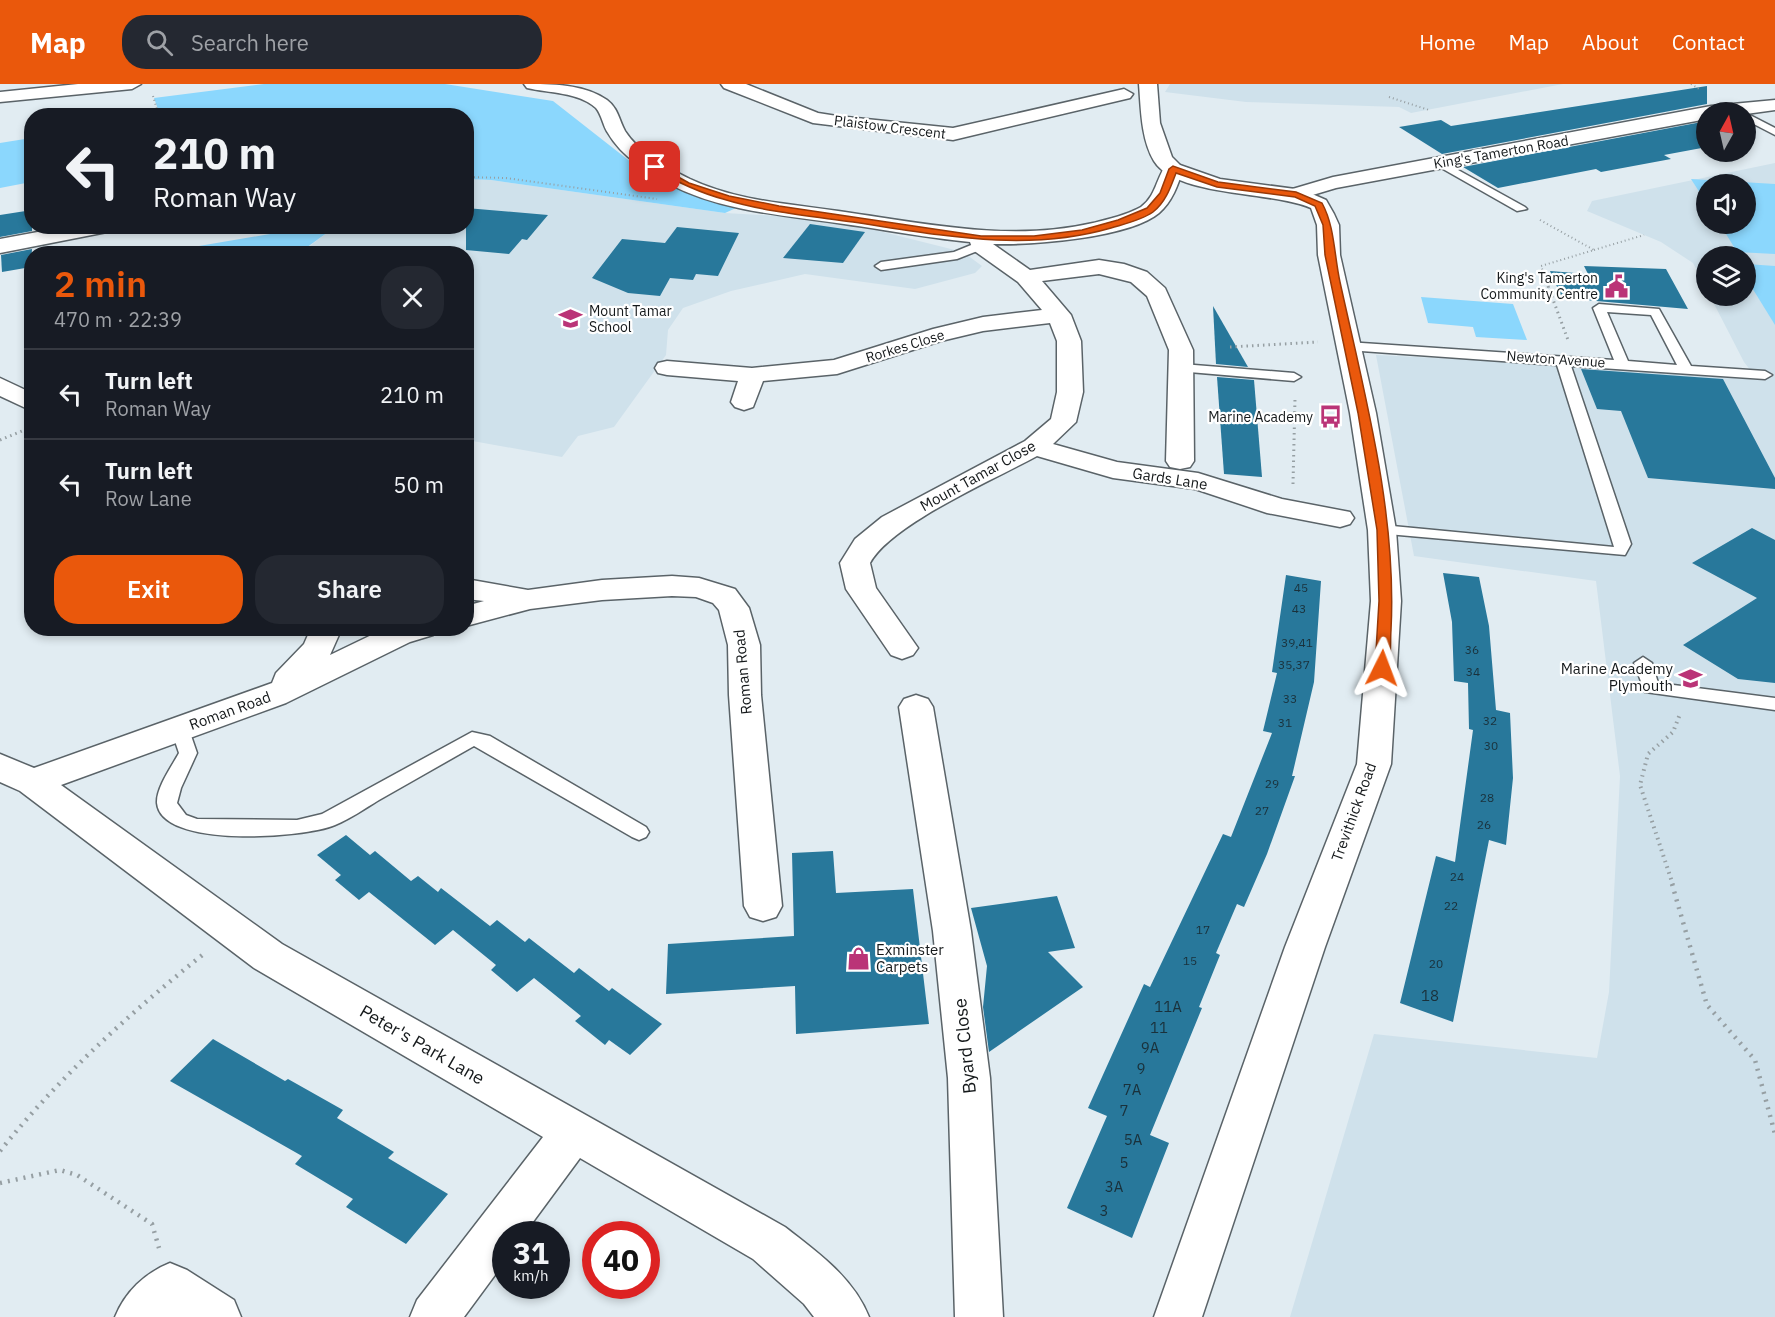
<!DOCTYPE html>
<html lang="en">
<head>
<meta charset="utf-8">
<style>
  body { margin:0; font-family:"IBM Plex Sans",sans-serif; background:#242831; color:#f1f3f6; height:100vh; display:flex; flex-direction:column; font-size:22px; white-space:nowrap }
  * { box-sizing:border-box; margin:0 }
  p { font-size:20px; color:#9ea1a6 }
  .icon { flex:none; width:33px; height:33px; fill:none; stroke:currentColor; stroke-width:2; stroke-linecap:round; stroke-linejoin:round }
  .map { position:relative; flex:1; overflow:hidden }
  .panel { position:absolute; left:24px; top:162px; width:450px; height:390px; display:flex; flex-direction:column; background:#171b24; border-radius:24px; box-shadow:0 3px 9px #0003 }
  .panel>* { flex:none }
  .banner { position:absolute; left:24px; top:24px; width:450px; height:126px; border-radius:24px; box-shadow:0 3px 9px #0003; background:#171b24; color:#f1f3f6; overflow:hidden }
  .needle { width:39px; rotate:8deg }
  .buttons { position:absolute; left:1696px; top:18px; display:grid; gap:12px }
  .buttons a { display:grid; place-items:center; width:60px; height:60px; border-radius:50%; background:#171b24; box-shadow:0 3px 9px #0003; font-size:30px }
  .speed { position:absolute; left:492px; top:1137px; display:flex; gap:12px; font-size:30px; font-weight:700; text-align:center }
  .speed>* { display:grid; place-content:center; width:78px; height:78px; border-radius:50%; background:#171b24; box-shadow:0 3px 9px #0003; line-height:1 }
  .speed small { font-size:15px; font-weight:400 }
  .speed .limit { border:9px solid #d22; background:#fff; color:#111 }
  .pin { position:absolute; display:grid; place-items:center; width:51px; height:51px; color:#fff; margin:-26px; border-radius:12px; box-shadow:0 3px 9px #0006 }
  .me { position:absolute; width:66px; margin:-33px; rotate:3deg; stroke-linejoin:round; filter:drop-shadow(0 0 4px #0008) }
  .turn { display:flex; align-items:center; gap:21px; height:126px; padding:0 30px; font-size:27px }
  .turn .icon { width:78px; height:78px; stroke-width:2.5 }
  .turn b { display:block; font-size:42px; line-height:51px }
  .round { display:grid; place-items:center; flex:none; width:63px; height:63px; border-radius:24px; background:#242831 }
  .summary { display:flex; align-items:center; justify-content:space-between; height:102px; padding:0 30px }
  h1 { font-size:36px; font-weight:600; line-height:45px; color:#ea580c }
  .cta { display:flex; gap:12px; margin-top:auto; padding:12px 30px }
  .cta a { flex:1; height:69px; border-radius:24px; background:#ea580c; color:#fff; font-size:24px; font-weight:600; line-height:69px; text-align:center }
  .cta a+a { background:#242831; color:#f1f3f6 }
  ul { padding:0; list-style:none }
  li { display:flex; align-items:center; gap:18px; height:90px; padding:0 30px; border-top:2px solid #363941 }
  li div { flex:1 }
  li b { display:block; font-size:22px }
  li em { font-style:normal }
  header { display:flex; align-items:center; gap:36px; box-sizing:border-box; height:84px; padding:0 30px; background:#ea580c; color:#fff }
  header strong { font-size:28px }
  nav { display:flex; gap:33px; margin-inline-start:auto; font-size:21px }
  .search { width:420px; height:54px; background:#242831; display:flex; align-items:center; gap:15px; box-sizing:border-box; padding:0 21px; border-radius:24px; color:#9ea1a6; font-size:22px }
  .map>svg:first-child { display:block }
  .built { fill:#cfe1eb; fill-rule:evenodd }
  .green { fill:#8bd7fd }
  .building { fill:#28789b }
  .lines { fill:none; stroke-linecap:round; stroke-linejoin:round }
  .service-casing { stroke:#5a6368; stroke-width:3 }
  .minor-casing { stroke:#5a6368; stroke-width:3 }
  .tertiary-casing { stroke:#5a6368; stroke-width:3 }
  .path-far3 { stroke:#969fa3; stroke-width:2; stroke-dasharray:1 3; stroke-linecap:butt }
  .path-far2 { stroke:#969fa3; stroke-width:3; stroke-dasharray:1.5 4; stroke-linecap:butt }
  .path-far1 { stroke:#969fa3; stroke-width:4; stroke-dasharray:1.5 4.5; stroke-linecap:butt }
  .path { stroke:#969fa3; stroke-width:4.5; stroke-dasharray:2 6; stroke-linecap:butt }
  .service { fill:#fff; fill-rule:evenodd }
  .minor { fill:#fff; fill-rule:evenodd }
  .tertiary { fill:#fff; fill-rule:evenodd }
  .route { fill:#ea580c; stroke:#983908; stroke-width:1.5 }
  .labels { text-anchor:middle; stroke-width:4.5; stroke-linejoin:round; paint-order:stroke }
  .number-label { font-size:12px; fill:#1a313b }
  .far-street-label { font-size:14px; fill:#15191b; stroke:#fff }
  .far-poi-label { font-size:14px; fill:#15191b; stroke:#fff; text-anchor:end }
  .street-label { font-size:15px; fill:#15191b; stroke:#fff }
  .poi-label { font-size:15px; fill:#15191b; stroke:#fff; text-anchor:end }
  .near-number-label { font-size:15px; fill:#1a313b }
  .near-street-label { font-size:18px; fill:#15191b; stroke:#fff }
</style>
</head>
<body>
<header>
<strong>Map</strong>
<div class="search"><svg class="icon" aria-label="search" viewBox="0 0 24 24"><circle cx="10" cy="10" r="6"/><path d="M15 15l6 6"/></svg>Search here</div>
<nav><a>Home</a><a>Map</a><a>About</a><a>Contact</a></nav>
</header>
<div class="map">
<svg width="1775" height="1233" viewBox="0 0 1775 1233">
  <rect width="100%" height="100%" fill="#e1ecf2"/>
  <g class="built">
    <polygon points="1170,0 1563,0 1411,29 1399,23 1246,18 1165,8"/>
    <path d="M1775 79V1233H1290L1374 950 1597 974 1609 908 1620 692 1596 497 1414 472 1376 271 1574 281 1758 296 1744 278 1710 212H1746V172H1707V206L1693 179 1661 158 1587 127 1592 117ZM1707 100H1746V140H1707Z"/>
    <polygon points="467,95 491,96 725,129 779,132 851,140 963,168 982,182 975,189 915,205 805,190 731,207 683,224 668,246 666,271 614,343 578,352 562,373 467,356 466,170 299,170 335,143 466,142"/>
  </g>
  <g class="green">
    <polygon points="264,0 445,0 553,17 641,86 736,124 725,129 491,96 467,95 466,32 160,31 154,14"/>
    <polygon points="31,54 31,98 0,104 0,59"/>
    <polygon points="1691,95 1775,100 1775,170 1737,168 1720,140 1746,140 1746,100 1707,100 1707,120"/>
    <polygon points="311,143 335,143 299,169 158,169"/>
    <polygon points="1746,180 1775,182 1775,241 1746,194"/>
    <polygon points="1421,213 1513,220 1527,256 1476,253 1473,243 1428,239"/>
  </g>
  <g class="building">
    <polygon points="1707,2 1707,20 1442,70 1399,43 1441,36 1451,42"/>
    <polygon points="1707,37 1707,63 1664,71 1671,75 1601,88 1596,85 1498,104 1463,83"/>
    <polygon points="466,124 548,131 527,156 522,155 509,170 466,166"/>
    <polygon points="32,126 32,147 0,153 0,131"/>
    <polygon points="810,140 865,148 843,179 783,174"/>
    <polygon points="677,143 739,149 718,192 696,190 693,196 670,194 660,212 628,209 592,194 622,155 665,159"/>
    <polygon points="32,165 31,183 2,188 1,171"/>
    <polygon points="1584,182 1666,185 1688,225 1562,214 1550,187 1588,190"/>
    <polygon points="1213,222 1248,283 1216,280"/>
    <polygon points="1581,285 1723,295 1775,394 1775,405 1648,394 1621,327 1597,325"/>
    <polygon points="1217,293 1254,296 1262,393 1224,390"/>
    <polygon points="1752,444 1775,456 1775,599 1738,595 1683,561 1757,514 1692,479"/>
    <polygon points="1443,489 1479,493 1489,542 1496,626 1510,629 1513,694 1506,761 1489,756 1453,938 1400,919 1436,772 1455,778 1473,646 1469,645 1468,599 1454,597 1452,538"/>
    <polygon points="1286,491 1321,497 1314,598 1292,692 1295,692 1267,770 1244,823 1237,820 1216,869 1220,871 1199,923 1202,924 1150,1051 1169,1059 1132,1154 1067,1124 1107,1032 1088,1024 1144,900 1150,903 1223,750 1231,753 1272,649 1263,647 1277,589 1272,588"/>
    <polygon points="346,751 370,771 375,767 411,797 418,792 438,808 441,804 490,842 497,836 525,858 529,854 574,889 579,884 609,907 612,904 662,940 630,971 609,956 605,961 575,937 581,932 534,894 517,908 491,886 496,881 453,846 435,861 369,808 359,816 335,796 341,791 317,771"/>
    <polygon points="833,767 836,809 913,805 929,940 796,950 795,902 666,910 668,860 794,852 792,769"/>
    <polygon points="1057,812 1075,864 1048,868 1083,903 989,968 983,923 987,882 971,824"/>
    <polygon points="213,955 285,997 288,995 343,1026 337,1034 394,1068 388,1074 448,1110 406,1160 346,1123 353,1115 295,1080 302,1072 170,997"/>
  </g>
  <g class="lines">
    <defs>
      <g id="service">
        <polygon points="1746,29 1775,44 1775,51 1746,36"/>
        <polygon points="1440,76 1525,123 1527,125 1517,127 1436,81 1435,79"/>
        <polygon points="981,157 987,161 985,164 957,175 881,186 875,182 881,178 954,168"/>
        <path d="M1599 220 1659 225 1691 282 1765 287 1772 291 1765 295 1571 282 1631 460 1625 471 1376 449 1374 446 1376 443 1382 441 1614 463 1557 281 1347 266 1340 262 1347 258 1614 276 1593 224ZM1607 228 1651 231 1677 281 1628 277Z"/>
        <polygon points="1182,280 1294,289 1301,293 1294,297 1177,287 1177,281"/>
        <polygon points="1643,573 1652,579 1658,599 1775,614 1775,626 1645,608 1634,579"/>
        <path d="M180 638 187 640 197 669 181 704 177 719 186 731 197 735 297 736 322 730 472 648 490 652 646 743 649 748 646 753 639 756 632 753 474 662C442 680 411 698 379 716 364 725 350 735 335 741 305 754 161 765 157 719 156 704 172 682 179 669L171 645 173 640Z"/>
      </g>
      <g id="minor">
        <path d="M524 0C552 0 584 0 607 16 618 24 619 36 625 47 639 69 668 84 690 95 739 118 793 120 845 128 928 140 1011 158 1093 139 1109 135 1127 131 1141 123 1156 112 1156 95 1166 81H1180L1183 85C1178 101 1172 118 1159 129 1129 154 1032 161 993 160L1030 186 1099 176 1124 180 1147 188 1165 204 1193 266 1194 377 1190 383 1180 385 1170 383 1166 377 1169 266 1147 212 1131 198 1099 190 1042 197 1071 231 1081 257 1083 308 1076 338 1053 360 1117 378 1198 389 1282 415 1350 428 1354 434 1350 440 1340 443 1267 429 1195 405 1113 394 1037 372C995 395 891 440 870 479L876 504 918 564 913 571 902 575 891 571 846 505 840 479 855 455 882 433 1025 357 1051 335 1057 308V257L1050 239 983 247 941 257 837 290 763 297 753 323 744 326 735 323 731 318 738 297 667 291 658 289 655 284 658 279 667 277 752 284 834 276 933 245 983 233 1042 226 1018 198 973 166 970 158C928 154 886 146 844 140 785 131 724 128 671 101 647 88 622 73 608 49 603 42 602 31 596 24 579 8 548 9 527 4Z"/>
        <polygon points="721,0 746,0 818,29 837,32 953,44 1124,5 1133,10 1130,14 953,56 813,39 724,4"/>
        <polygon points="1775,16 1775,26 1746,30 1707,28 1707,35 1336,104 1296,116 1289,114 1286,110 1289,106 1333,93 1711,22"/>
        <polygon points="70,142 117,142 107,148 0,169 0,155"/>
        <polygon points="0,294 32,309 32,327 0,312"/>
        <polygon points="672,492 699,494 735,505 749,524 760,561 761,611 782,822 776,833 763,837 750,833 744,822 729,611 728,561 719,526 713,519 696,513 672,512 602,516 530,525 466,542 466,522 484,517 466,515 466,495 528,506 602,496"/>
        <path d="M311 544H342L330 571 386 544H437L433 551 410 558 286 619 61 701 282 860 785 1143C818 1169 853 1193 869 1233H814L804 1220 753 1175 580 1074 524 1150H506V1176L464 1233H410L417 1216 543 1053 254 884 20 707 0 698V670L34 684 272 599 276 589 304 560Z"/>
        <polygon points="916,611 928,615 933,623 971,847 990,994 1003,1233 955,1233 948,994 933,847 899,623 904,615"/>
        <path d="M170 1179 187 1186 234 1216 241 1233H115C125 1208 145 1189 170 1179Z"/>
      </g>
      <g id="tertiary">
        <polygon points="78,0 141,0 132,5 0,18 0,8"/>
        <path d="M1139 0H1157L1160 39 1172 73 1180 81 1220 95 1303 106 1326 116 1334 130 1339 141 1340 171 1376 329 1396 446 1401 517 1391 680 1325 863 1202 1233H1154L1285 863 1357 680 1371 517 1368 446 1350 329 1318 171 1317 141 1311 124C1272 107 1176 113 1154 77 1141 55 1141 25 1139 0Z"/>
      </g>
    </defs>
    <use href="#service" class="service-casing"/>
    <use href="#minor" class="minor-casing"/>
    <use href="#tertiary" class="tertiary-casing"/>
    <g class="path-far3">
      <polyline points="1691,0 1701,6"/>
      <polyline points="153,12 159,32"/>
      <polyline points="1389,13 1429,26"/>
      <polyline points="466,93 506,94 657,115"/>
      <polyline points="1540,136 1594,166 1541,182 1549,204"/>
      <polyline points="1594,166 1644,151"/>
    </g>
    <g class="path-far2">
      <polyline points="1548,202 1568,256"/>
      <polyline points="1230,263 1318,258"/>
      <polyline points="0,356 27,345"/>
      <polyline points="1293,400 1295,315"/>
    </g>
    <polyline class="path-far1" points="1673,801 1640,701 1648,670 1673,648 1680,630"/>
    <g class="path">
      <polyline points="1672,800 1707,921 1755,976 1775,1050"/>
      <path d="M0 1067C62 990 129 930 206 868"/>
      <polyline points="0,1099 60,1086 77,1091 152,1140 159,1164"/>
    </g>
    <use href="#service" class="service"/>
    <use href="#minor" class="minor"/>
    <use href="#tertiary" class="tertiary"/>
  </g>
  <path class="route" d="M655 80 689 99 729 112 779 122 981 152H1034L1082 146 1118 136 1147 124 1160 109 1169 85 1173 82 1218 98 1296 108 1322 119C1335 143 1334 171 1340 198 1365 312 1397 429 1391 546 1390 558 1392 576 1387 587H1377L1375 584 1379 517 1377 446 1358 329 1325 171 1323 141 1315 122 1295 113 1217 103 1176 89C1171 102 1166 118 1153 128 1142 136 1124 140 1111 144 1025 169 940 151 853 138 810 132 765 128 723 115 697 108 675 97 652 84Z"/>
  <defs>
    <symbol id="civic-bare" viewBox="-9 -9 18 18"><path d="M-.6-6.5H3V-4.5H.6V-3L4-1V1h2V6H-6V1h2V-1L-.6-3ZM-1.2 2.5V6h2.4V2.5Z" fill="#ba3477" stroke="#fff" stroke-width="2.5" paint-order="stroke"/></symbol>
    <symbol id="school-bare" viewBox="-9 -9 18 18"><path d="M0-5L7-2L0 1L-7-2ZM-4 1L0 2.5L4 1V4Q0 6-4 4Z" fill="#ba3477" stroke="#fff" stroke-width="2.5" paint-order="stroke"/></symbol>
    <symbol id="bus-bare" viewBox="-9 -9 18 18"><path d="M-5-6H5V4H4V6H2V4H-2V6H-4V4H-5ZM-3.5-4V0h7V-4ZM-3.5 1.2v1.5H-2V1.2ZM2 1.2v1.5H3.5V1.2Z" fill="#ba3477" stroke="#fff" stroke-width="2.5" paint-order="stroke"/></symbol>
    <symbol id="shop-bare" viewBox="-9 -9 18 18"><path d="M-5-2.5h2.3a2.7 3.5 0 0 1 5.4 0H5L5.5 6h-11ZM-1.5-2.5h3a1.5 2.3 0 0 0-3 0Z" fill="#ba3477" stroke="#fff" stroke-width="2.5" paint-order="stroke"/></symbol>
  </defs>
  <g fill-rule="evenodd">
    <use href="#civic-bare" x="1600" y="186" width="33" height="33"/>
    <use href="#school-bare" x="554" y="218" width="33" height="33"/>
    <use href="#bus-bare" x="1314" y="316" width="33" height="33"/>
    <use href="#school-bare" x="1674" y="578" width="33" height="33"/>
    <use href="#shop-bare" x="842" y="858" width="33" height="33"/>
  </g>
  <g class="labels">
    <g class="number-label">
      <text x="1301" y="508">45</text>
      <text x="1299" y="529">43</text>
      <text x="1297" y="563">39,41</text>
      <text x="1472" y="570">36</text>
      <text x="1294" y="585">35,37</text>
      <text x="1473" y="592">34</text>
      <text x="1290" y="619">33</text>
      <text x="1490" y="641">32</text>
      <text x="1285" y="643">31</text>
      <text x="1491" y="666">30</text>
      <text x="1272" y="704">29</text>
      <text x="1487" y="718">28</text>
      <text x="1262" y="731">27</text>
      <text x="1484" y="745">26</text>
      <text x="1457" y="797">24</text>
      <text x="1451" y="826">22</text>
      <text x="1203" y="850">17</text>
      <text x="1190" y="881">15</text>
      <text x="1436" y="884">20</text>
    </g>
    <g class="far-street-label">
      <text transform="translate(890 43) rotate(7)" y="5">Plaistow Crescent</text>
      <text transform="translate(1501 68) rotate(-10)" y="5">King's Tamerton Road</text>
      <text transform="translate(905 262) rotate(-17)" y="5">Rorkes Close</text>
      <text transform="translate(1556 275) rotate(4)" y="5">Newton Avenue</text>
    </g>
    <g class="far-poi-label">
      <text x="1598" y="199">King's Tamerton<tspan x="1598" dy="16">Community Centre</tspan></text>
      <text x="589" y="232" text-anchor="start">Mount Tamar<tspan x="589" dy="16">School</tspan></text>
      <text x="1313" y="338">Marine Academy</text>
    </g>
    <g class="street-label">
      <text transform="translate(978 392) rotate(-29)" y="5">Mount Tamar Close</text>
      <text transform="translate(1170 395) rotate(9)" y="5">Gards Lane</text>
      <text transform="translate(743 588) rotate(-95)" y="5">Roman Road</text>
      <text transform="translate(230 627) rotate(-20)" y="5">Roman Road</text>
      <text transform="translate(1354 728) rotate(-70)" y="5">Trevithick Road</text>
    </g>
    <g class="poi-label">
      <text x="1673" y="590">Marine Academy<tspan x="1673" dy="17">Plymouth</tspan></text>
      <text x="876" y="871" text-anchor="start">Exminster<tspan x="876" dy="17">Carpets</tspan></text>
    </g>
    <g class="near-number-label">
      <text x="1430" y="917">18</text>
      <text x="1168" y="928">11A</text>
      <text x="1159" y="949">11</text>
      <text x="1150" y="969">9A</text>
      <text x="1141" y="990">9</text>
      <text x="1132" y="1011">7A</text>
      <text x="1124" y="1032">7</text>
      <text x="1133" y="1061">5A</text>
      <text x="1124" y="1084">5</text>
      <text x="1114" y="1108">3A</text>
      <text x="1104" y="1132">3</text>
    </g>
    <g class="near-street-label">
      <text transform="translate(422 961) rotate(30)" y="6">Peter's Park Lane</text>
      <text transform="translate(965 962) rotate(-96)" y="6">Byard Close</text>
    </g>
  </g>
</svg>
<div class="buttons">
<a><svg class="needle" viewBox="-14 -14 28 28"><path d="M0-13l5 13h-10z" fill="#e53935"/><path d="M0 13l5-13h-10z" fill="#9ea1a6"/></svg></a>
<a><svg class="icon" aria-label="sound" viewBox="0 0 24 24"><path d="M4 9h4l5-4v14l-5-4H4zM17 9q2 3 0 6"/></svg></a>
<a><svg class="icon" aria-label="layers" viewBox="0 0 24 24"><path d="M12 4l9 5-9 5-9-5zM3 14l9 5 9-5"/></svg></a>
</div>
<div class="speed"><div>31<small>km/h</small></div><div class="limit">40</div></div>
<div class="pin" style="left:655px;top:83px;background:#d93025"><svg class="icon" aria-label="arrive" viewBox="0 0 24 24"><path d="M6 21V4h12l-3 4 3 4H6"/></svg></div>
<svg class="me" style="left:1382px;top:584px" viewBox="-20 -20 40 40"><path d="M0-17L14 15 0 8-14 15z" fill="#ea580c" stroke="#fff" stroke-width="4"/></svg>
<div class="banner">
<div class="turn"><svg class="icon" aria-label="left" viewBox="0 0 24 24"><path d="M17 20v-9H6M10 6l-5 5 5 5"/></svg><div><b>210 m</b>Roman Way</div></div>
</div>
<section class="panel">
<div class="summary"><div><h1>2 min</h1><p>470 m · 22:39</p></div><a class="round"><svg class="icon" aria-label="close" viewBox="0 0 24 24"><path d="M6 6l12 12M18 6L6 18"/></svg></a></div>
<ul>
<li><svg class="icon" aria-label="left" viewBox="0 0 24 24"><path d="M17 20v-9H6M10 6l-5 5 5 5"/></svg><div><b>Turn left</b><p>Roman Way</p></div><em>210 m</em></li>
<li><svg class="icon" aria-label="left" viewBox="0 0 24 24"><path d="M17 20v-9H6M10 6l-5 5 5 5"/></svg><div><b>Turn left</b><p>Row Lane</p></div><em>50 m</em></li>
</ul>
<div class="cta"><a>Exit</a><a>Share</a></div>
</section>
</div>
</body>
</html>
